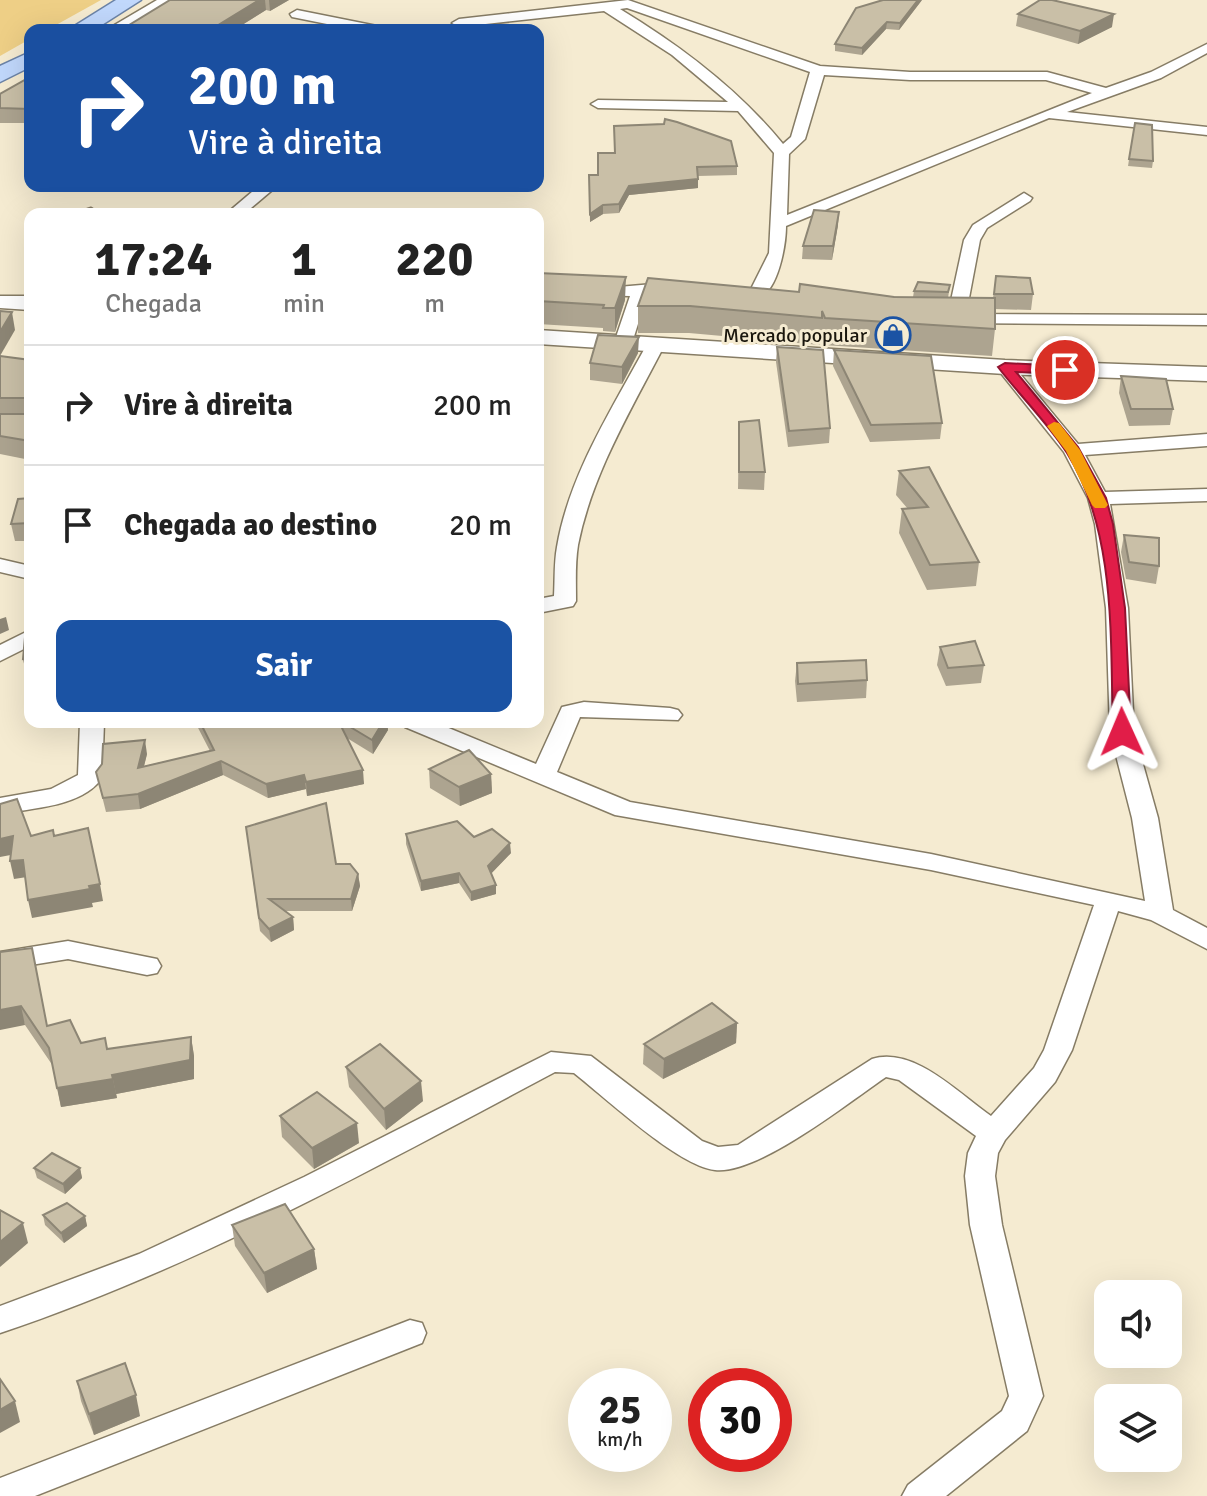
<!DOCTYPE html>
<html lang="pt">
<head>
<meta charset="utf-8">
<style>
  body { margin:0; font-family:Signika,sans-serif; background:#f2f2f2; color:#222; height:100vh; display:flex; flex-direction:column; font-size:30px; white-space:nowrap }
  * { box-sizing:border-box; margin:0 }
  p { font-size:26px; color:#767676 }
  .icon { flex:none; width:44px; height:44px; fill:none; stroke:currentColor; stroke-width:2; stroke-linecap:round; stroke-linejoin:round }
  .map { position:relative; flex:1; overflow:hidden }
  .side { position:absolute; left:24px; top:208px; width:520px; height:520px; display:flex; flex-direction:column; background:#fff; border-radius:16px; box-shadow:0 8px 32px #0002 }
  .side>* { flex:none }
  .hud { position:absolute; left:24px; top:24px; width:520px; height:168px; border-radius:16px; box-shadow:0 8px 32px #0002; background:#1a4fa0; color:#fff; overflow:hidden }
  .controls { position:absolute; left:1094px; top:1280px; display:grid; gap:16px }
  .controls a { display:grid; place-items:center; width:88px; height:88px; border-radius:16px; background:#fff; box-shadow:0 8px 32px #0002; font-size:40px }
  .speed { position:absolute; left:568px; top:1368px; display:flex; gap:16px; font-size:40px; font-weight:700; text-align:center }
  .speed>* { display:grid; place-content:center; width:104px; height:104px; border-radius:50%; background:#fff; box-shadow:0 8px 32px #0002; line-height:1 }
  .speed small { font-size:20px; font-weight:400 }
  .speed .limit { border:12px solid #d22; background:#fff; color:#111 }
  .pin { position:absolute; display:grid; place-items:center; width:68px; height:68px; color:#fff; margin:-34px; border:4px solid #fff; border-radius:50%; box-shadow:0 2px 8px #0007 }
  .me { position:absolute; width:88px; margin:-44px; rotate:359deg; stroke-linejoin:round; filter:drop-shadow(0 0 6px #0008) }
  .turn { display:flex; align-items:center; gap:28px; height:168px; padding:0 32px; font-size:36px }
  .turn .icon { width:104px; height:104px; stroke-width:2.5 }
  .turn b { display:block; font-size:56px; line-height:68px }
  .eta { display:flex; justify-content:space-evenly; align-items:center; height:136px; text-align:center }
  .eta b { font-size:48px; font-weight:700; line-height:56px }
  .primary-button { display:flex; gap:16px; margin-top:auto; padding:16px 32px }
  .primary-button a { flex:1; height:92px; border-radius:16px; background:#1b53a4; color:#fff; font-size:32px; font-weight:700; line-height:92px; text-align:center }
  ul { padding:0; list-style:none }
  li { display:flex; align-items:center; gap:24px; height:120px; padding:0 32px; border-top:2px solid #e0e0e0 }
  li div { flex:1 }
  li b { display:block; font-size:30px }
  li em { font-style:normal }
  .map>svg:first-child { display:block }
  .green { fill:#eecf86 }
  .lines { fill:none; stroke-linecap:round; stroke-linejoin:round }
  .minor-casing { stroke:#867c65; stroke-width:3 }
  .tertiary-casing { stroke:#867c65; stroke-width:3 }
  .primary-casing { stroke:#6b83a7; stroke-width:3 }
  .minor { fill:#fff; fill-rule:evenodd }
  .tertiary { fill:#fff; fill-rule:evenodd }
  .primary { fill:#c1d8fc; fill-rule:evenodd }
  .wall { fill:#ada490 }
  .shaded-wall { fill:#8d8675 }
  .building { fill:#c9bfa7; stroke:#8d8675; stroke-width:2 }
  .route { fill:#e11d48; stroke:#92132f; stroke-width:2 }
  .slow { fill:#f59e0b }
  .labels { text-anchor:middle; stroke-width:6; stroke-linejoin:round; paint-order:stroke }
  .far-poi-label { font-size:20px; fill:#1a160d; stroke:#f5ebd1; text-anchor:end }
</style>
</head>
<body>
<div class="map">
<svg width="1207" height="1496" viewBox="0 0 1207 1496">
  <rect width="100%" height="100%" fill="#f5ebd1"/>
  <polygon class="green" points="0,0 101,0 47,30 30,30 30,39 0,56"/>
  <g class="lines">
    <defs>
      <g id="minor">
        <polygon points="157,0 172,0 123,30 106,30"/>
        <path d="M628 0 820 66 910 72H1047L1106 88 1151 72 1207 44V53L1161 78 1067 112 1207 127V135L1049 118 786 226C786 245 778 292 758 298L749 293 769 253 774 153 738 111 598 108 591 104 598 100 728 102 672 55 604 11 459 27 452 23 459 19ZM627 8 810 72 791 137 783 144C738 89 681 46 620 9ZM824 75 910 80H1046L1092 93 787 215 789 154 805 139Z"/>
        <polygon points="297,10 377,26 384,30 357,30 292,17 290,14"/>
        <polygon points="259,186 277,186 244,214 226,214"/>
        <polygon points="1024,193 1032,198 1030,201 987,228 980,240 966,314 1207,315 1207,325 950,323 947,319 964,240 973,225"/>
        <polygon points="91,208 100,214 84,214 85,210"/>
        <polygon points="676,282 685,287 682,291 647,295 632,343 623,348 614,343 630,296 538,294 538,284 618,287"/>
        <path d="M655 341 664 346C631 410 592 474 578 545 575 563 576 583 576 601L573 606 538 613V599L554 596C555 580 554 563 557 547 569 475 612 409 646 346Z"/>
        <path d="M1005 362 1011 363 1078 444 1207 434V446L1085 455 1105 492 1207 489V501L1110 504 1128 608 1134 732 1158 818 1173 910 1207 928V949L1151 920 1118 911 1072 1050 1055 1082 1005 1140 998 1153 995 1176 1002 1225 1043 1396 1027 1431 946 1496H902L908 1485 1002 1411 1009 1396 970 1225 965 1176 968 1153 976 1136 899 1080 886 1077C849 1102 758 1175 715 1170 678 1166 606 1098 574 1073L555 1072C374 1168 194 1268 0 1333V1306L139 1254 304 1177 551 1052 591 1056 702 1141 718 1147 738 1145 872 1059C914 1046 959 1094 991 1116L1034 1068 1044 1050 1094 905 931 870 615 815 405 727 401 722H434L536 764 562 707 584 702 670 708 678 710 682 715 678 720 580 717 557 772 630 802 931 854 1145 901 1132 818 1110 732 1106 608 1095 524 1088 498 1064 452 996 367Z"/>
        <polygon points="0,559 30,566 30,579 0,572"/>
        <polygon points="30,630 30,646 0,661 0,645"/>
        <path d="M80 722H104L102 778C82 807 32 808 0 814V798L51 789 78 775Z"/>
        <polygon points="68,941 147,957 157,959 161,966 157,973 147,975 68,959 0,970 0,952"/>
        <polygon points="410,1320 422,1323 426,1333 422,1343 35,1496 0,1496 0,1478"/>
      </g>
      <g id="tertiary">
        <polygon points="0,296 30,296 30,310 0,308"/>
        <polygon points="538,330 1005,360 1207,367 1207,381 1005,374 538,344"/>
      </g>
      <g id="primary">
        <polygon points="116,0 141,0 94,30 68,30"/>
        <polygon points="30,52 30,67 0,82 0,66"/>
      </g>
    </defs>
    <use href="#minor" class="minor-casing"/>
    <use href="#tertiary" class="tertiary-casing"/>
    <use href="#primary" class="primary-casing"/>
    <use href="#minor" class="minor"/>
    <use href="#tertiary" class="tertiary"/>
    <use href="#primary" class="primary"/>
  </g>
  <g class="wall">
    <polygon points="170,0 289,0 270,11 266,10 234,30 121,30"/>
    <polygon points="922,0 899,30 886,29 862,55 835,51 835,44"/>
    <polygon points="1018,14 1112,27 1078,44 1016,26"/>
    <polygon points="30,77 30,123 0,123 0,94"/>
    <polygon points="1135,123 1153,161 1152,168 1128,166"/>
    <polygon points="598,153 737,166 737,175 698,176 698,188 629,195 619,213 603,214 590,222 589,175 598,175"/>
    <polygon points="838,225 832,260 802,259 803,246"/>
    <polygon points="538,273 625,300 615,332 603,331 603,328 538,324"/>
    <polygon points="996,276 1033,294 1031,310 995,309 995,329 992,356 823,345 821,341 820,345 689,333 638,333 638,306 799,292 913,297 914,291 950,285 948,298 993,298"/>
    <polygon points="777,347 830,428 829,443 788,447 776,362"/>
    <polygon points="834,350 942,423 940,439 870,442 833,366"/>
    <polygon points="638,353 622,384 590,380 590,363"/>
    <polygon points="0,356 30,360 30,460 0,454"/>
    <polygon points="1121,376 1173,409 1170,425 1129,426 1119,393"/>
    <polygon points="739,422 765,472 764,490 738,489"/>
    <polygon points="899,471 979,562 976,586 927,590 899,533 902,509 908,509 896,495"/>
    <polygon points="30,498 30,541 15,541 11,524"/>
    <polygon points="1124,535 1159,566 1156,584 1126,579 1121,552"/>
    <polygon points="940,647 984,665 981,683 946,686 937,665"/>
    <polygon points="797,663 867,680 866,698 797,702 795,681"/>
    <polygon points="195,722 387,722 388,730 373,754 347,738 364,784 307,796 306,789 268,798 223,775 140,809 106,812 96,772 147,754 144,766 210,751"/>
    <polygon points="429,769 491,774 492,793 460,806 430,788"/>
    <polygon points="246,827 358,874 360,886 352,911 285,911 293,917 294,930 271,942 260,931"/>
    <polygon points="406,834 474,837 511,853 491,873 496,894 471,901 459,883 421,891 406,844"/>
    <polygon points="0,952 47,1026 81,1043 107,1049 191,1037 194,1056 194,1079 116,1094 117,1098 61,1107 53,1066 25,1025"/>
    <polygon points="737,1023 736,1043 663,1079 643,1064 644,1044"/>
    <polygon points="346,1067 423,1101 386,1130 349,1087"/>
    <polygon points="280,1116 359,1143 314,1169 282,1137"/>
    <polygon points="34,1168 80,1168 82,1178 65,1194 37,1178"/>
    <polygon points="43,1215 85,1216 87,1226 64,1243 45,1225"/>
    <polygon points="232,1225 314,1249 317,1269 267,1293 235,1246"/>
    <polygon points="77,1381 140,1416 94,1435 81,1401"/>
  </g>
  <g class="shaded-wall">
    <polygon points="259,0 265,0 266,10 234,30 210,30"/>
    <polygon points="269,0 289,0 270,11"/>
    <polygon points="918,0 922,0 899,30 900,23"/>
    <polygon points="1114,14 1112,27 1078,44 1080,31"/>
    <polygon points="887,22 886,29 862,55 862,48"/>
    <polygon points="698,179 698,188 629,195 619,213 619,204 629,186"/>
    <polygon points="603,205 603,214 590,222 590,214"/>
    <polygon points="839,212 838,225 832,260 833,246"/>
    <polygon points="626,277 625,300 615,332 615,308"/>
    <polygon points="12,312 15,330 0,356 0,332"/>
    <polygon points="639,337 638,353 622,384 622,367"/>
    <polygon points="6,617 9,630 0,634 0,619"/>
    <polygon points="30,658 30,672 26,673 23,659"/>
    <polygon points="383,722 387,722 388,730 373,754 372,740"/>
    <polygon points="145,740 147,754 140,782 138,768"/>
    <polygon points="221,761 223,775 140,809 138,794"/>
    <polygon points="363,770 364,784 307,796 306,782"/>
    <polygon points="491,774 492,793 460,806 459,787"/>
    <polygon points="304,775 306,789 268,798 266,784"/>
    <polygon points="13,836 16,854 0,857 0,839"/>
    <polygon points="510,843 511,853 489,876 488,866"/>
    <polygon points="23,860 27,877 14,879 10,861"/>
    <polygon points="459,873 459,883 421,891 421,881"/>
    <polygon points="358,874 360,886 352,911 351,899"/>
    <polygon points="100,884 103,901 92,903 93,907 32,918 28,900"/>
    <polygon points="496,885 496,894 471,901 471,892"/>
    <polygon points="293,917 294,930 271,942 269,929"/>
    <polygon points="21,1006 25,1025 0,1030 0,1010"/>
    <polygon points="737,1023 736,1043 663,1079 664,1059"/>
    <polygon points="191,1037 194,1056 194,1079 116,1094 112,1075"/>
    <polygon points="113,1079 117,1098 61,1107 57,1088"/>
    <polygon points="421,1081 423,1101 386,1130 384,1109"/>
    <polygon points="357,1123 359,1143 314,1169 312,1148"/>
    <polygon points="80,1168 82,1178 65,1194 63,1184"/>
    <polygon points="85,1216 87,1226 64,1243 61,1233"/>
    <polygon points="23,1223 28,1243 0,1267 0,1242"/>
    <polygon points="314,1249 317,1269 267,1293 264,1273"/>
    <polygon points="136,1395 140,1416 94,1435 89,1414"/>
    <polygon points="15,1401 20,1422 0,1433 0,1410"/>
  </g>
  <g class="building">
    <polygon points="170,0 259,0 210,30 121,30"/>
    <polygon points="883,0 918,0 900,23 887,22 862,48 835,44 856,8"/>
    <polygon points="1040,0 1052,0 1114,14 1080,31 1018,14"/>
    <polygon points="30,77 30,109 0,108 0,94"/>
    <polygon points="665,119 677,122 731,141 737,166 697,167 698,179 629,186 619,204 603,205 590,214 589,175 598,175 598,153 615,153 614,126 664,124"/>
    <polygon points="1135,123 1152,125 1153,161 1129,159"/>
    <polygon points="814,210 839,212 833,246 803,246"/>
    <polygon points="538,273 626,277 615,308 603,308 604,305 538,301"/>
    <polygon points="996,276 1030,278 1033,294 994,294"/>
    <polygon points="648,278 799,292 800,284 894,297 995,298 995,329 825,318 822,311 822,318 690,306 638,306"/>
    <polygon points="918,282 950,285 948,292 914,291"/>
    <polygon points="0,311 12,312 0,332"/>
    <polygon points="598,335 639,337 622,367 590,363"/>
    <polygon points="777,347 823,350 830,428 789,431"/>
    <polygon points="834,350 931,356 942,423 871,425"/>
    <polygon points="0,356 30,360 30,441 0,436 0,414 29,414 29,398 0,398"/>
    <polygon points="1121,376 1166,379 1173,409 1131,409"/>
    <polygon points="759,420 765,472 739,472 739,422"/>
    <polygon points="929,467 979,562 930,565 902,509 928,507 899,471"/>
    <polygon points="30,498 30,523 11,524 18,499"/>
    <polygon points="1124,535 1159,538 1159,566 1129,562"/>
    <polygon points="30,636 30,658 23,659 25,637"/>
    <polygon points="975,641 984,665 948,668 940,647"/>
    <polygon points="866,660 867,680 798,684 797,663"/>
    <polygon points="200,722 339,722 363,770 306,782 304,775 266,784 221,761 138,794 103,798 96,772 102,764 103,744 145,740 138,768 214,750"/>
    <polygon points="342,722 383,722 372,740"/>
    <polygon points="469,750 491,774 459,787 429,769"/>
    <polygon points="17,799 31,836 53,830 54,836 88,828 100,884 89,886 90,889 28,900 23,860 10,861 13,836 0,839 0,804"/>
    <polygon points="326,803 336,864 350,864 358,874 351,899 269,899 293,917 269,929 259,918 246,827"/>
    <polygon points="457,821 474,837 492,829 510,843 488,866 496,885 471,892 459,873 421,881 406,834"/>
    <polygon points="32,948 47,1026 70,1020 81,1043 105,1038 107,1049 191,1037 190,1060 112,1075 113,1079 57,1088 49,1048 21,1006 0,1010 0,952"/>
    <polygon points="712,1003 737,1023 664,1059 644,1044"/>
    <polygon points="380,1044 421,1081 384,1109 346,1067"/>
    <polygon points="317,1092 357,1123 312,1148 280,1116"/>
    <polygon points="52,1153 80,1168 63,1184 34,1168"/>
    <polygon points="67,1203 85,1216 61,1233 43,1215"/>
    <polygon points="285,1204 314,1249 264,1273 232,1225"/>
    <polygon points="0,1210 23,1223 0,1242"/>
    <polygon points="125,1363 136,1395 89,1414 77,1381"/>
    <polygon points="0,1379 15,1401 0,1410"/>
  </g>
  <path class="route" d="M1005 363 1065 366 1072 370 1065 374 1016 372 1078 447 1106 498 1113 524 1125 608 1131 732 1129 736H1116L1113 732C1110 640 1117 533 1067 453 1047 422 1020 396 998 367Z"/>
  <polygon class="slow" points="1054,422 1059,423 1080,450 1108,505 1105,508 1095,508 1092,505 1066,451 1047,426"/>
  <defs>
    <symbol id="shop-ring" viewBox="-11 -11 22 22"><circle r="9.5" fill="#f5ebd1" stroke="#1b53a4" stroke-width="1.5"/><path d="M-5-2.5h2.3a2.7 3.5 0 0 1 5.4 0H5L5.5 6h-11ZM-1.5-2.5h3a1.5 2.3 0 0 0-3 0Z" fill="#1b53a4"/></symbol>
  </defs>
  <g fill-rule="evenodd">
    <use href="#shop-ring" x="873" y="315" width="40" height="40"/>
  </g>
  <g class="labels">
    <g class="far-poi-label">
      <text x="867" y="342">Mercado popular</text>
    </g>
  </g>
</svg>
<div class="controls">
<a><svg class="icon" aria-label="sound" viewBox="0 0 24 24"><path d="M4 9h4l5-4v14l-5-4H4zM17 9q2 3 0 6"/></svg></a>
<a><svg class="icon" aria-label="layers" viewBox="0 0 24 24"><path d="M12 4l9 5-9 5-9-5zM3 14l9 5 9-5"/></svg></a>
</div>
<div class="speed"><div>25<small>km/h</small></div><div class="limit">30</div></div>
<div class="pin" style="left:1065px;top:370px;background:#d93025"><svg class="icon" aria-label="arrive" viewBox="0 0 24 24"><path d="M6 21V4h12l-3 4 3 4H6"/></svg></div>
<svg class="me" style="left:1122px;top:732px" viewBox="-20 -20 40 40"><path d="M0-17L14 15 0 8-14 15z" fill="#e11d48" stroke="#fff" stroke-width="4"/></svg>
<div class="hud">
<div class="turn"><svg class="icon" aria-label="right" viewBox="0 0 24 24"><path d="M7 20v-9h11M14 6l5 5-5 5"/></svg><div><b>200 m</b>Vire à direita</div></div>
</div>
<section class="side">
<div class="eta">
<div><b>17:24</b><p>Chegada</p></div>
<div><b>1</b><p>min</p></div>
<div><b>220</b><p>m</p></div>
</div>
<ul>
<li><svg class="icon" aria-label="right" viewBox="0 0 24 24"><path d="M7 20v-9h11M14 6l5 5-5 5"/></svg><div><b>Vire à direita</b></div><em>200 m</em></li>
<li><svg class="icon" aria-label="arrive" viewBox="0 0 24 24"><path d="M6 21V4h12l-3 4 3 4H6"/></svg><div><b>Chegada ao destino</b></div><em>20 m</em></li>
</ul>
<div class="primary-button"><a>Sair</a></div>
</section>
</div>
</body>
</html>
